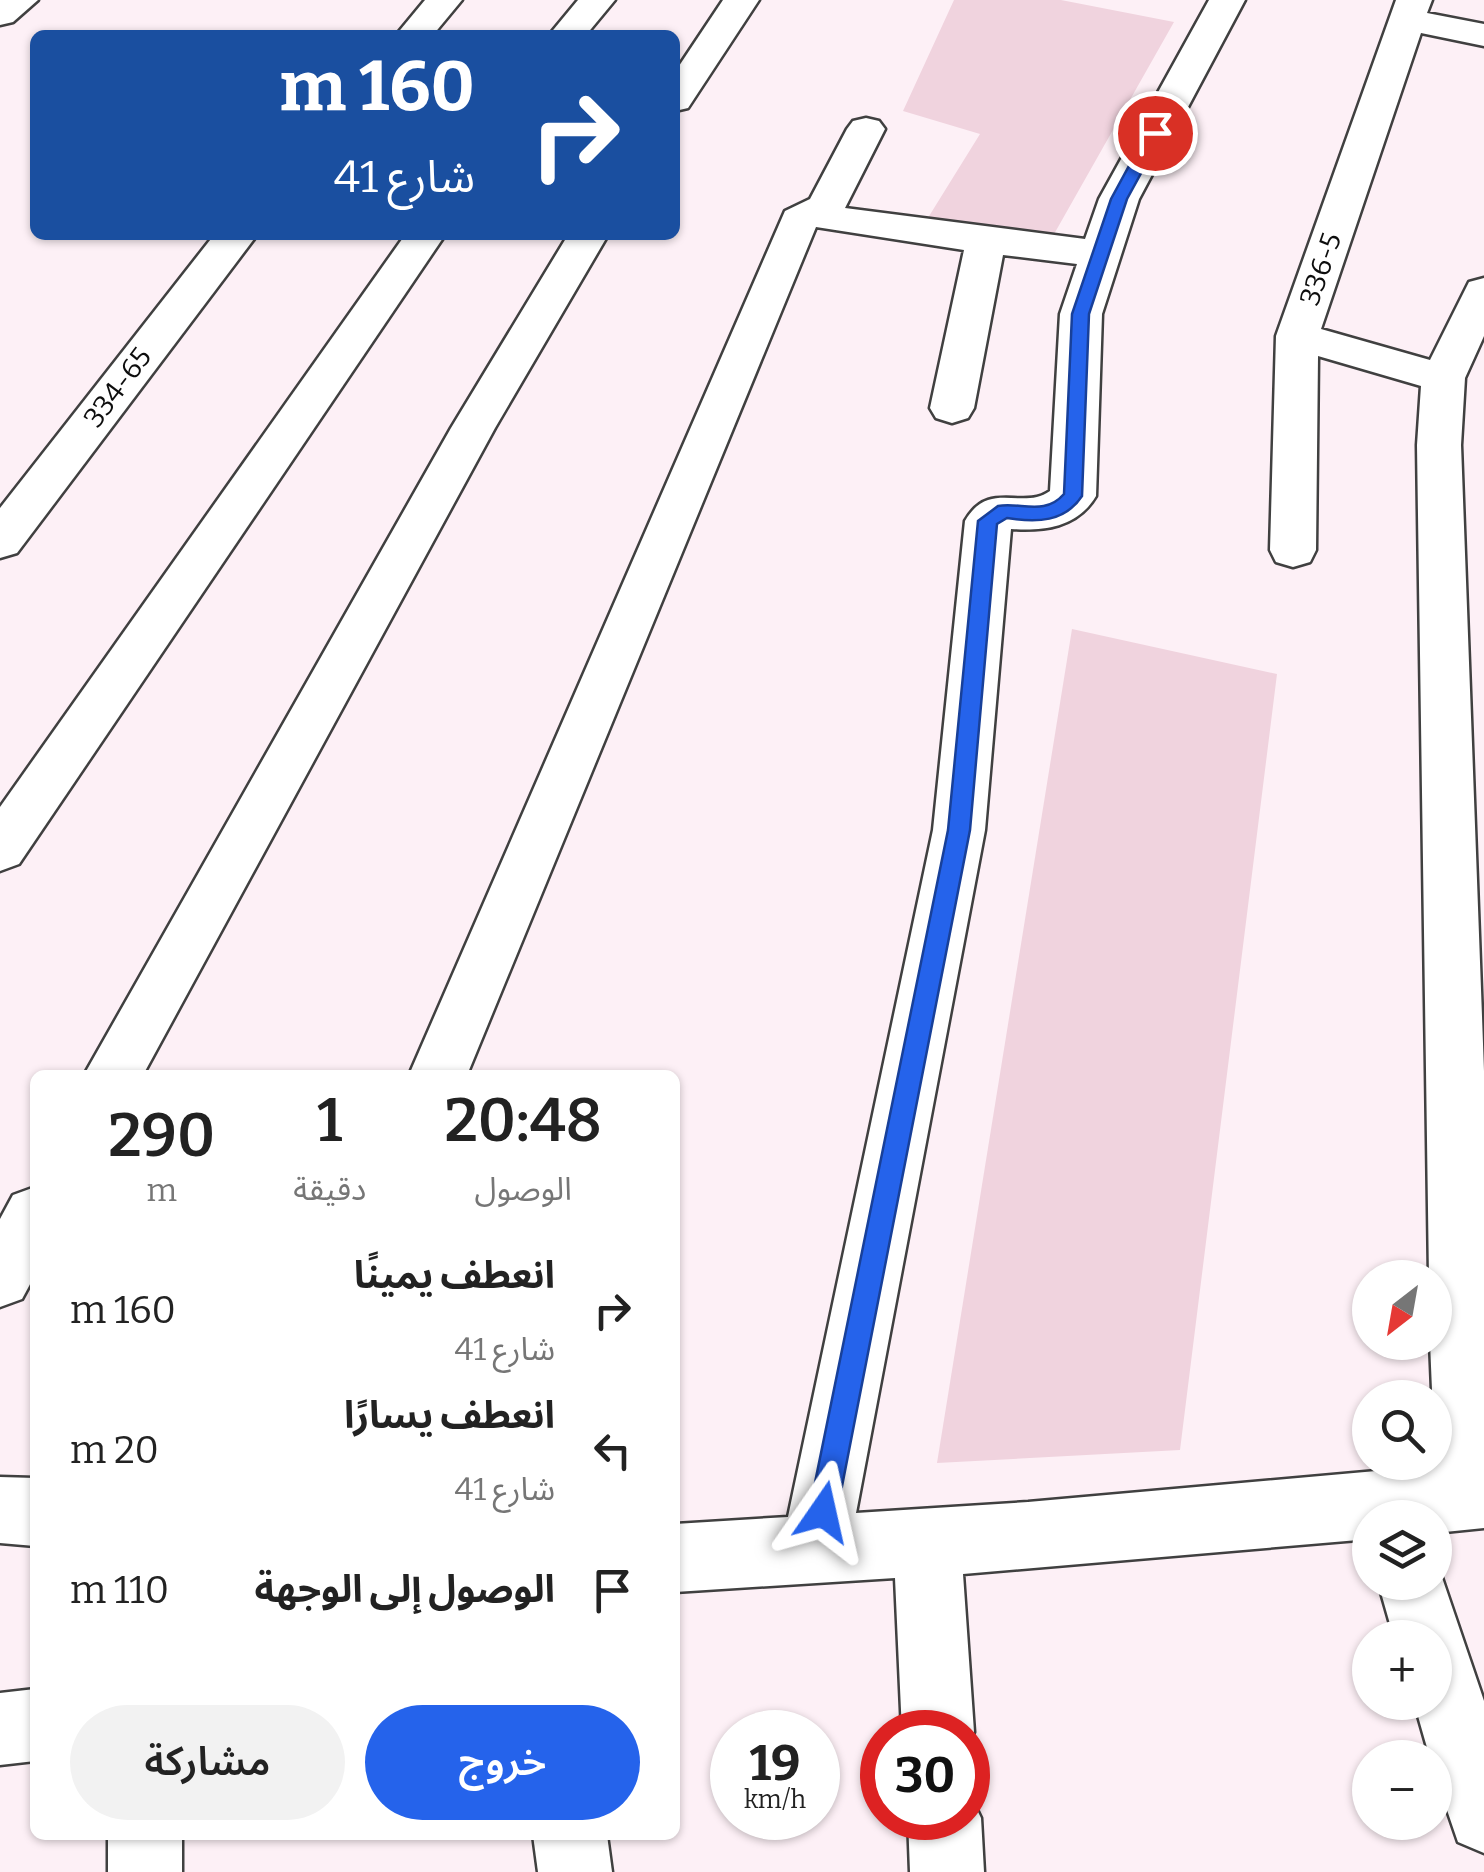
<!DOCTYPE html>
<html lang="ar">
<head>
<meta charset="utf-8">
<style>
  body { margin:0; font-family:Bitter,"Noto Sans Arabic",serif; background:#f2f2f2; color:#222; direction:rtl; height:100vh; display:flex; flex-direction:column; font-size:38px; white-space:nowrap }
  * { box-sizing:border-box; margin:0 }
  p { font-size:32px; color:#767676 }
  .icon { flex:none; width:55px; height:55px; fill:none; stroke:currentColor; stroke-width:2; stroke-linecap:round; stroke-linejoin:round }
  .map { position:relative; flex:1; overflow:hidden; direction:ltr }
  .side { position:absolute; left:30px; top:1070px; width:650px; height:770px; display:flex; flex-direction:column; background:#fff; border-radius:15px; box-shadow:0 2px 8px #0004; direction:rtl }
  .side>* { flex:none }
  .top-card { position:absolute; left:30px; top:30px; width:650px; height:210px; border-radius:15px; box-shadow:0 2px 8px #0004; direction:rtl; background:#1a4fa0; color:#fff; overflow:hidden }
  .needle { width:65px; rotate:211deg }
  .buttons { position:absolute; left:1352px; top:1260px; display:grid; gap:20px }
  .buttons a { display:grid; place-items:center; width:100px; height:100px; border-radius:50%; background:#fff; box-shadow:0 2px 8px #0004; font-size:50px }
  .speed { position:absolute; left:710px; top:1710px; display:flex; gap:20px; font-size:50px; font-weight:700; text-align:center }
  .speed>* { display:grid; place-content:center; width:130px; height:130px; border-radius:50%; background:#fff; box-shadow:0 2px 8px #0004; line-height:1 }
  .speed small { font-size:25px; font-weight:400 }
  .speed .limit { border:15px solid #d22; background:#fff; color:#111 }
  .pin { position:absolute; display:grid; place-items:center; width:85px; height:85px; color:#fff; margin:-42px; border:5px solid #fff; border-radius:50%; box-shadow:0 2px 10px #0007 }
  .me { position:absolute; width:110px; margin:-55px; rotate:11deg; stroke-linejoin:round; filter:drop-shadow(0 0 8px #0008) }
  .turn { display:flex; align-items:center; gap:35px; height:210px; padding:0 40px; font-size:45px }
  .turn .icon { width:130px; height:130px; stroke-width:2.5 }
  .turn b { display:block; font-size:70px; line-height:85px }
  .eta { display:flex; justify-content:space-evenly; align-items:center; height:170px; text-align:center }
  .eta b { font-size:60px; font-weight:600; line-height:70px }
  .primary-button { display:flex; gap:20px; margin-top:auto; padding:20px 40px }
  .primary-button a { flex:1; height:115px; border-radius:60px; background:#2563eb; color:#fff; font-size:40px; font-weight:600; line-height:115px; text-align:center }
  .primary-button a+a { background:#f2f2f2; color:#222 }
  ul { padding:0; list-style:none }
  li { display:flex; align-items:center; gap:30px; height:140px; padding:0 40px }
  li div { flex:1 }
  li b { display:block; font-size:38px }
  li em { font-style:normal }
  .map>svg:first-child { display:block }
  .farmland { fill:#f0d3de }
  .lines { fill:none; stroke-linecap:round; stroke-linejoin:round }
  .minor-casing { stroke:#404040; stroke-width:5 }
  .minor { fill:#fff; fill-rule:evenodd }
  .route { fill:#2563eb; stroke:#184099; stroke-width:2.5 }
  .labels { text-anchor:middle; stroke-width:10; stroke-linejoin:round; paint-order:stroke }
  .far-street-label { font-size:28px; fill:#0d0d0d; stroke:#fff }
</style>
</head>
<body>
<div class="map">
<svg width="1484" height="1872" viewBox="0 0 1484 1872">
  <rect width="100%" height="100%" fill="#fdf0f6"/>
  <g class="farmland">
    <polygon points="954,0 1061,0 1174,22 1049,243 926,221 980,134 903,111"/>
    <polygon points="1072,629 1277,674 1180,1450 937,1463"/>
  </g>
  <g class="lines">
    <defs>
      <g id="minor">
        <polygon points="0,0 38,0 13,22 0,25"/>
        <polygon points="425,0 462,0 433,35 396,35"/>
        <polygon points="578,0 615,0 586,35 549,35"/>
        <polygon points="723,0 759,0 688,108 675,111 675,72"/>
        <path d="M1209 0H1245L1139 199 1102 314 1096 496C1077 528 1044 531 1011 529L985 830 856 1513 1028 1502 1432 1466 1435 1462 1430 1342H1435V1278H1429L1417 445 1421 386 1318 356 1316 550 1310 562 1293 567 1276 562 1270 550 1276 336 1396 0H1432L1427 13 1484 24V46L1421 33 1321 329 1430 360 1469 282 1484 278V336L1465 378 1461 445 1484 1071V1528L1435 1533V1518H1370V1539L963 1574 974 1732 968 1747V1732H902L895 1578 675 1592V1524L788 1517 933 830 965 521C989 479 1022 511 1050 491L1060 314 1077 264 1003 255 974 408 968 418 952 423 936 418 930 408 964 250 816 227 467 1075H409L785 211 810 199 847 129 853 121 866 118 879 121 885 129 845 208 1085 239 1099 199Z"/>
        <polygon points="214,235 257,235 17,553 0,558 0,508"/>
        <polygon points="405,235 445,235 19,864 0,871 0,807"/>
        <polygon points="568,235 608,235 495,428 143,1075 84,1075 451,428"/>
        <polygon points="35,1187 35,1275 22,1299 0,1307 0,1219 13,1195"/>
        <polygon points="0,1477 35,1478 35,1546 0,1543"/>
        <polygon points="1435,1557 1484,1701 1484,1853 1458,1842 1435,1775 1435,1758 1430,1758 1414,1702 1435,1702 1435,1638 1394,1638 1378,1582 1435,1582"/>
        <polygon points="35,1689 35,1761 0,1765 0,1693"/>
        <polygon points="968,1791 981,1818 984,1872 910,1872 908,1818 968,1818"/>
        <rect x="108" y="1835" width="74" height="37"/>
        <polygon points="533,1835 607,1835 612,1872 538,1872"/>
      </g>
    </defs>
    <use href="#minor" class="minor-casing"/>
    <use href="#minor" class="minor"/>
  </g>
  <path class="route" d="M1149 129 1163 133 1127 199 1089 314 1082 496C1065 522 1037 523 1007 518L997 524 970 830 837 1512 833 1522 823 1526 813 1522 809 1512 948 830 978 521 998 506C1021 502 1045 516 1064 494L1072 314 1111 199Z"/>
  <g class="labels">
    <g class="far-street-label">
      <text transform="translate(1320 269) rotate(-71)" y="10">336-5</text>
      <text transform="translate(117 387) rotate(-53)" y="10">334-65</text>
    </g>
  </g>
</svg>
<div class="buttons">
<a><svg class="needle" viewBox="-14 -14 28 28"><path d="M0-13l5 13h-10z" fill="#e53935"/><path d="M0 13l5-13h-10z" fill="#767676"/></svg></a>
<a><svg class="icon" aria-label="search" viewBox="0 0 24 24"><circle cx="10" cy="10" r="6"/><path d="M15 15l6 6"/></svg></a>
<a><svg class="icon" aria-label="layers" viewBox="0 0 24 24"><path d="M12 4l9 5-9 5-9-5zM3 14l9 5 9-5"/></svg></a>
<a>+</a>
<a>−</a>
</div>
<div class="speed"><div>19<small>km/h</small></div><div class="limit">30</div></div>
<div class="pin" style="left:1155px;top:133px;background:#d93025"><svg class="icon" aria-label="arrive" viewBox="0 0 24 24"><path d="M6 21V4h12l-3 4 3 4H6"/></svg></div>
<svg class="me" style="left:823px;top:1512px" viewBox="-20 -20 40 40"><path d="M0-17L14 15 0 8-14 15z" fill="#2563eb" stroke="#fff" stroke-width="4"/></svg>
<div class="top-card">
<div class="turn"><svg class="icon" aria-label="right" viewBox="0 0 24 24"><path d="M7 20v-9h11M14 6l5 5-5 5"/></svg><div><b>160 m</b>شارع 41</div></div>
</div>
<section class="side">
<div class="eta">
<div><b>20:48</b><p>الوصول</p></div>
<div><b>1</b><p>دقيقة</p></div>
<div><b>290</b><p>m</p></div>
</div>
<ul>
<li><svg class="icon" aria-label="right" viewBox="0 0 24 24"><path d="M7 20v-9h11M14 6l5 5-5 5"/></svg><div><b>انعطف يمينًا</b><p>شارع 41</p></div><em>160 m</em></li>
<li><svg class="icon" aria-label="left" viewBox="0 0 24 24"><path d="M17 20v-9H6M10 6l-5 5 5 5"/></svg><div><b>انعطف يسارًا</b><p>شارع 41</p></div><em>20 m</em></li>
<li><svg class="icon" aria-label="arrive" viewBox="0 0 24 24"><path d="M6 21V4h12l-3 4 3 4H6"/></svg><div><b>الوصول إلى الوجهة</b></div><em>110 m</em></li>
</ul>
<div class="primary-button"><a>خروج</a><a>مشاركة</a></div>
</section>
</div>
</body>
</html>
